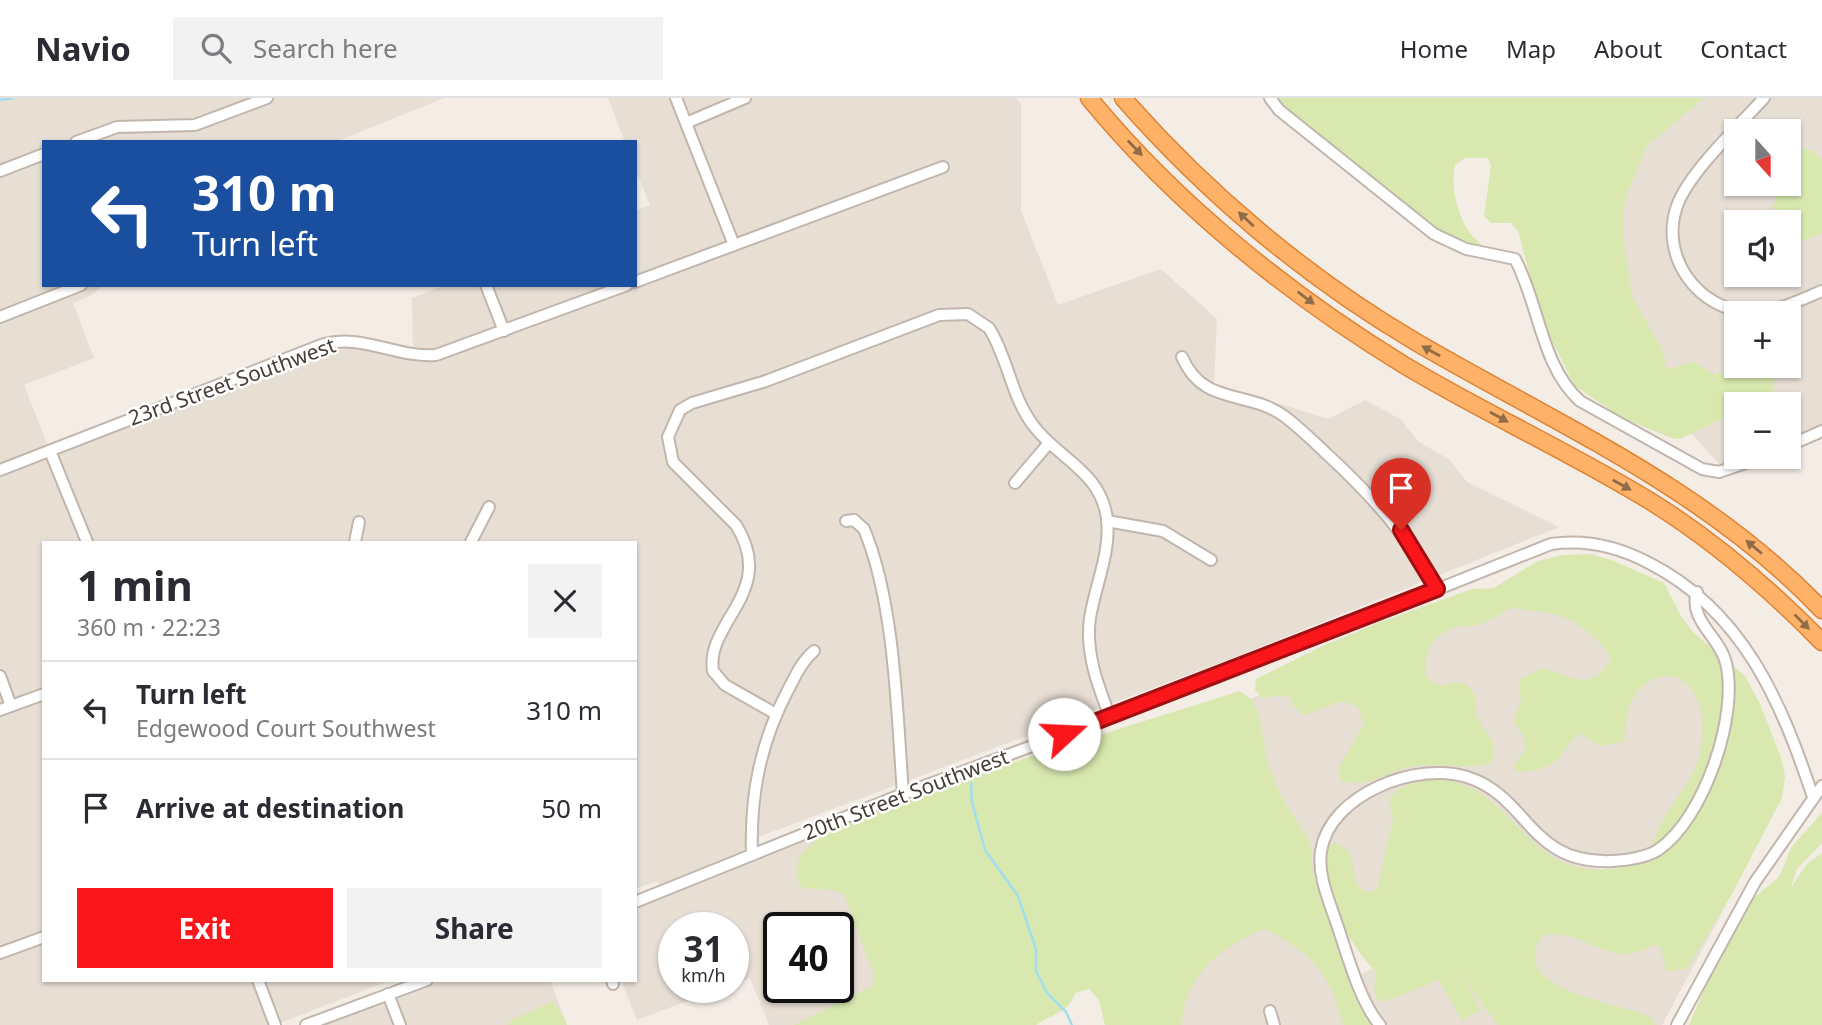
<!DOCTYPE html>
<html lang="en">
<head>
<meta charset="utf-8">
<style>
  body { margin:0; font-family:"Noto Sans",sans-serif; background:#f2f2f3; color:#2b2b33; height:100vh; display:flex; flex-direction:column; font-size:26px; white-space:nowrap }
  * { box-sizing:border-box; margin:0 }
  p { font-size:23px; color:#7c7c81 }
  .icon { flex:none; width:38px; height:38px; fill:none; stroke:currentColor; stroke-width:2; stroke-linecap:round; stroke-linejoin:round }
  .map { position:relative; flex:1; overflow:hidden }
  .sheet { position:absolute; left:42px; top:443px; width:595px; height:441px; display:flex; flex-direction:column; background:#fff; border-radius:0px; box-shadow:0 2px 5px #0004 }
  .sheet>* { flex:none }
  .banner { position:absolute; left:42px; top:42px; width:595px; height:147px; border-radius:0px; box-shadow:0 2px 5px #0004; background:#1a4fa0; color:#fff; overflow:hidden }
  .needle { width:46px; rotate:159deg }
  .tools { position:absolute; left:1724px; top:21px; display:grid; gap:14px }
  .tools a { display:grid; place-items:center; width:77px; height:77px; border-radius:0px; background:#fff; box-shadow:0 2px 5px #0004; font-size:35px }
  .speed { position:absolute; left:658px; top:814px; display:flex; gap:14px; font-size:35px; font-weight:700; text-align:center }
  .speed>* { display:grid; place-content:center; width:91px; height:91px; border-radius:50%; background:#fff; box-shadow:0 2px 5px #0004; line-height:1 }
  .speed small { font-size:18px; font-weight:400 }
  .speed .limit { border:4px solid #111; border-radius:10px; background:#fff; color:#111 }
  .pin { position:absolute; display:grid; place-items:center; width:60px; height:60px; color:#fff; margin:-72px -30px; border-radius:50% 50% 50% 0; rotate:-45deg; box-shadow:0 0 7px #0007 }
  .pin .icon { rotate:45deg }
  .me { position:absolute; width:77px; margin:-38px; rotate:70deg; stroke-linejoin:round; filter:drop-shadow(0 0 5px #0008) }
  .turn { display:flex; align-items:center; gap:24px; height:147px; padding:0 35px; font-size:32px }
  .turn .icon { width:91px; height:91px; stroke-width:2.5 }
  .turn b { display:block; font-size:49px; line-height:60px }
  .round { display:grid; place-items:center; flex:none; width:74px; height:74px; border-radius:0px; background:#f2f2f3 }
  .summary { display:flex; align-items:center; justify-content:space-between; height:119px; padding:0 35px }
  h1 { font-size:42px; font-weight:700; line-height:52px }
  .cta { display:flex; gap:14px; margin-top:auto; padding:14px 35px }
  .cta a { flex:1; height:80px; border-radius:0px; background:#fa161a; color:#fff; font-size:28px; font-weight:700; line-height:80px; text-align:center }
  .cta a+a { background:#f2f2f3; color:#2b2b33 }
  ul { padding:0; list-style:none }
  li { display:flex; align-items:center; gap:21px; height:98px; padding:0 35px; border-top:2px solid #e1e1e2 }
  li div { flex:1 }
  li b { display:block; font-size:26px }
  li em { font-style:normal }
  header { display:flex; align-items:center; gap:42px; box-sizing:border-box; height:98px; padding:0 35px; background:#fff; border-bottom:2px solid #e1e1e2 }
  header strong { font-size:33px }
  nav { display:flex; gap:38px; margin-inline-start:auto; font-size:24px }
  .search { width:490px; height:63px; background:#f2f2f3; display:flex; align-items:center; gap:18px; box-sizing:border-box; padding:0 24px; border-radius:0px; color:#7c7c81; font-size:26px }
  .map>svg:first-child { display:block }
  .residential { fill:#e7ded4; fill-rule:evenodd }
  .green { fill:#d8e8af }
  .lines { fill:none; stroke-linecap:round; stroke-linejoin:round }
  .stream { stroke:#a2ddf0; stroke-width:2.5 }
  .minor-casing { stroke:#c2b6ac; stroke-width:14 }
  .highway-casing { stroke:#de8436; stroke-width:19 }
  .minor { stroke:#fff; stroke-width:10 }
  .highway { stroke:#feb267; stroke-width:16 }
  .oneway { fill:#906c49 }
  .route-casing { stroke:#a20e11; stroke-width:18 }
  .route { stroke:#fa161a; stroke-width:12 }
  .labels { text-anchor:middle; stroke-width:5; stroke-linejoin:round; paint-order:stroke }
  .street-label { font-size:21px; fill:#463d35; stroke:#fff }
</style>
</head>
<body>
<header>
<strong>Navio</strong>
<div class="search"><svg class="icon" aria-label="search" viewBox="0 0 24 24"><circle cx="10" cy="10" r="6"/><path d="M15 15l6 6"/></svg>Search here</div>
<nav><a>Home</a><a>Map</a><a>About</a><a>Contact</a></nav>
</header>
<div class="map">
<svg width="1822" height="927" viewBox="0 0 1822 927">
  <rect width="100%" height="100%" fill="#f3ede6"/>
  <g class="residential">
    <path d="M0 0H444L335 44H44V187H104L92 197 73 205 94 260 24 287 50 353 324 246 413 257 412 200 445 187H635V113L650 107 635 70V44H625L608 0H1016L1021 6V113L1058 207 1161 171 1217 221 1214 285 1328 321 1365 302 1400 321 1419 344 1450 362 1467 384 1559 429 1230 561 748 743 752 756 822 729 885 892 796 927H769L750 880 733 886V830H674V889H724L637 922 621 882H635V804L662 793 658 783 635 791V444H44V882H391L275 927H0ZM779 830H838V889H779Z"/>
    <path d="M1676 0H1822V87L1788 124H1736V177H1788L1789 127 1822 129V333L1789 348 1788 306H1736V359H1763L1726 373 1687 331 1600 137 1615 67ZM1736 33H1788V86H1736ZM1736 215H1788V268H1736Z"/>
    <polygon points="1567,491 1704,587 1725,633 1681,727 1638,760 1583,775 1439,790 1327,817 1351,882 1457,824 1726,807 1662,927 1151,927 1127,864 1316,791 1243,604 1413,533"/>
    <polygon points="427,882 550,882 567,927 306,927"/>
  </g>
  <g class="green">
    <path d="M1278 0H1704L1647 48 1627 96 1623 114V137L1632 199 1661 249 1667 271 1694 264 1715 277 1729 271 1736 261V268H1772L1775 277 1772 300 1761 306H1736V314L1682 340 1674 341 1622 320 1574 287 1542 222 1518 133 1511 125H1491L1484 118 1491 68 1488 60H1465L1455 67C1450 85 1457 116 1468 132 1471 138 1479 143 1483 149L1481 156H1461L1443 147 1373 96 1301 34Z"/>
    <polygon points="1803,51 1812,52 1822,61 1822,135 1789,149 1788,124 1769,124 1780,86 1788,86 1790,56"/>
    <path d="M1591 456 1614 463 1664 485 1682 520 1694 535 1745 578 1760 606 1782 662 1785 679 1782 700 1732 796 1687 871 1667 873 1660 849 1654 847C1605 874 1593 831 1543 837 1504 889 1613 905 1640 915L1650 919 1655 927H1497L1460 874 1481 912 1462 923 1439 882 1384 904 1377 901 1374 891 1376 874C1345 841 1321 796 1327 749L1335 745C1357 753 1351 770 1358 789L1368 795 1377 791 1393 720 1389 702C1395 691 1403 688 1415 685 1488 666 1512 741 1564 765 1586 775 1622 772 1644 764 1651 750 1656 734 1664 720 1675 701 1693 681 1699 660 1703 642 1704 617 1697 601 1684 568 1647 573 1632 602 1625 616 1627 630 1624 644L1600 648 1582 636C1568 641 1569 650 1560 659 1550 670 1531 674 1517 674L1514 668 1526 650 1523 637 1514 624 1521 602 1519 582 1543 570C1570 578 1595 596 1611 560 1600 541 1576 522 1554 516 1540 512 1527 515 1515 509 1502 513 1493 522 1480 526 1473 529 1465 527 1457 529 1432 537 1421 554 1427 580L1442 588 1454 584 1467 586 1475 598 1476 617 1492 643 1495 655 1491 665C1464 673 1437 663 1409 669 1385 675 1365 692 1340 682L1338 670 1364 626 1358 609 1343 603 1304 617 1294 609 1288 597 1262 600 1255 592 1256 581 1323 548 1378 525 1472 491 1494 490 1538 463 1563 457Z"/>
    <path d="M1240 593 1251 601 1258 614 1269 669 1282 700 1310 744 1313 775 1324 808 1373 927H1343C1330 875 1313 856 1266 831 1224 845 1182 879 1182 927H1105L1099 902 1089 891 1075 895C1069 915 1051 916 1036 927H793L871 889 874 877 844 796 832 792 802 790 796 778 799 759 812 745 835 730 1014 664Z"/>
    <polygon points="1822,715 1822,745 1797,771 1791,789 1807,766 1822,755 1822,927 1689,927 1714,869 1750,803 1779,779 1792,748"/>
    <polygon points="554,903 567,927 508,927 511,922"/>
  </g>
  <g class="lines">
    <g class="stream">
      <polyline points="0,2 13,0"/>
      <polyline points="971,685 972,704 985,752 1018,798 1036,851 1036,873 1047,895 1066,914 1072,927"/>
    </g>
    <defs>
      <g id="minor">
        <polyline points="676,0 734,147"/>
        <path d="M1270 0 1279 12 1434 136 1466 151 1515 161C1539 205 1541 268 1580 303L1702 371 1719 374 1763 359"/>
        <path d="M1764 0C1739 28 1689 74 1677 108 1659 158 1698 213 1751 214 1775 215 1800 202 1822 193"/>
        <polyline points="686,25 745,0"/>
        <polyline points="76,44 117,29 195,27 267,0"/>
        <polyline points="0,73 44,56"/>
        <polyline points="635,184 943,69"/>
        <polyline points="486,187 504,233"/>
        <polyline points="0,219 81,187"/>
        <path d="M1182 259C1204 309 1246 291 1284 318 1300 330 1314 344 1329 358 1374 400 1406 436 1437 491"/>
        <polyline points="1788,348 1822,333"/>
        <polyline points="50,353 87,444"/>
        <path d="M0 372 324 246C363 236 397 260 436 257L627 187"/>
        <polyline points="1015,385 1049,345"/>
        <path d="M846 423 854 422 864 431C895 505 897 616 903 696"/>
        <polyline points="1107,423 1163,433 1211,462"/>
        <polyline points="355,444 359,424"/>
        <polyline points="471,444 489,409"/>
        <polyline points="0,578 11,608"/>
        <polyline points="0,612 44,596"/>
        <path d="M776 616 725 587 713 573C705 524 778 494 736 427L673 364 668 339 680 312 692 305 766 283 939 217 968 216 989 230C1008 260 1011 298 1033 327 1058 361 1101 373 1107 421 1111 454 1095 488 1090 520 1085 554 1098 588 1110 619"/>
        <path d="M752 757C750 698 760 646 787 594 795 579 801 564 814 553"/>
        <path d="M635 804 903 696 1215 580 1551 446C1586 441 1617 448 1649 465 1743 513 1781 603 1813 699"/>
        <polyline points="0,855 44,839"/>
        <polyline points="258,882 275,927"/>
        <polyline points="612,882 613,886"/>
        <polyline points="388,896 400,927"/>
        <polyline points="1270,913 1274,927"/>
        <polyline points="306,927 427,882"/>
        <path d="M1380 927C1358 902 1345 847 1333 815 1326 795 1318 774 1321 753 1330 696 1417 663 1467 679 1530 699 1528 767 1613 763 1628 762 1645 760 1658 752 1704 721 1739 617 1726 565 1720 539 1688 522 1697 494"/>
        <polyline points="1677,927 1755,784 1822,688"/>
      </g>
      <g id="highway">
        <path d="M1089 0C1175 105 1288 196 1404 267 1484 315 1570 354 1650 403 1713 442 1770 491 1822 544"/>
        <path d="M1123 0C1206 95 1307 180 1416 244 1558 327 1707 391 1822 512"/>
      </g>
    </defs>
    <use href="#minor" class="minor-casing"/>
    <use href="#highway" class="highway-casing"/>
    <use href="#minor" class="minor"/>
    <use href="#highway" class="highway"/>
  </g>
  <defs><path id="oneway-solid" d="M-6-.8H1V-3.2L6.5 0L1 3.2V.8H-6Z" transform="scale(1.75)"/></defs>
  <g class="oneway">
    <use href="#oneway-solid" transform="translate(1135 50) rotate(46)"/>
    <use href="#oneway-solid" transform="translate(1246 121) rotate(-137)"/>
    <use href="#oneway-solid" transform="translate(1306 200) rotate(37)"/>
    <use href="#oneway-solid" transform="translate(1431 253) rotate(-151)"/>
    <use href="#oneway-solid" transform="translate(1499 319) rotate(29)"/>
    <use href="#oneway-solid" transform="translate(1622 387) rotate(29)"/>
    <use href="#oneway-solid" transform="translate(1754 449) rotate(-140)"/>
    <use href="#oneway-solid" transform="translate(1802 524) rotate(45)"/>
  </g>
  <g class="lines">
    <defs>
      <polyline id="route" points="1064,636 1437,491 1401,432"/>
    </defs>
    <use href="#route" class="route-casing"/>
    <use href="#route" class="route"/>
  </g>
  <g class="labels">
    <g class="street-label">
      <text transform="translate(232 284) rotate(-20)" y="7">23rd Street Southwest</text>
      <text transform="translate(906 697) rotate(-21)" y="7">20th Street Southwest</text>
    </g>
  </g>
</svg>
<div class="tools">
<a><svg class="needle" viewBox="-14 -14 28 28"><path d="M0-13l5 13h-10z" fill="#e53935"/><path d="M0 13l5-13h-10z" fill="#7c7c81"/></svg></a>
<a><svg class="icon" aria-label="sound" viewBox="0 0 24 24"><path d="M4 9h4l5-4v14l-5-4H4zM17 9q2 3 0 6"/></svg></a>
<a>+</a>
<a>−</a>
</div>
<div class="speed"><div>31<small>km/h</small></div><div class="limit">40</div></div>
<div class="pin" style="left:1401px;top:432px;background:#d93025"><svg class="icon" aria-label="arrive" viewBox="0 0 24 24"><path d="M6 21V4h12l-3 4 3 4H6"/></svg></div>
<svg class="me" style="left:1064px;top:636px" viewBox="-20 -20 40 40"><circle r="19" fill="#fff"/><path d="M0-13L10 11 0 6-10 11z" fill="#fa161a"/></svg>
<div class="banner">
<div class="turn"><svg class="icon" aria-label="left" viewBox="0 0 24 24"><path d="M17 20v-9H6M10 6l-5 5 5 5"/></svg><div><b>310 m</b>Turn left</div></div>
</div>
<section class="sheet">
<div class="summary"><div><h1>1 min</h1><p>360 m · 22:23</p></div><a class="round"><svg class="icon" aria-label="close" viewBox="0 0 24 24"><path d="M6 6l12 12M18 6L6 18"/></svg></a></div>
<ul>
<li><svg class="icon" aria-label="left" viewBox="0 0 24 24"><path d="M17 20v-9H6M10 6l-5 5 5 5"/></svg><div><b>Turn left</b><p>Edgewood Court Southwest</p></div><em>310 m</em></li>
<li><svg class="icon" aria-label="arrive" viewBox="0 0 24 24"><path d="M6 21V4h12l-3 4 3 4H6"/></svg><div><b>Arrive at destination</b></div><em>50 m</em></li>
</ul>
<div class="cta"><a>Exit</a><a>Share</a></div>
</section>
</div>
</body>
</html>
